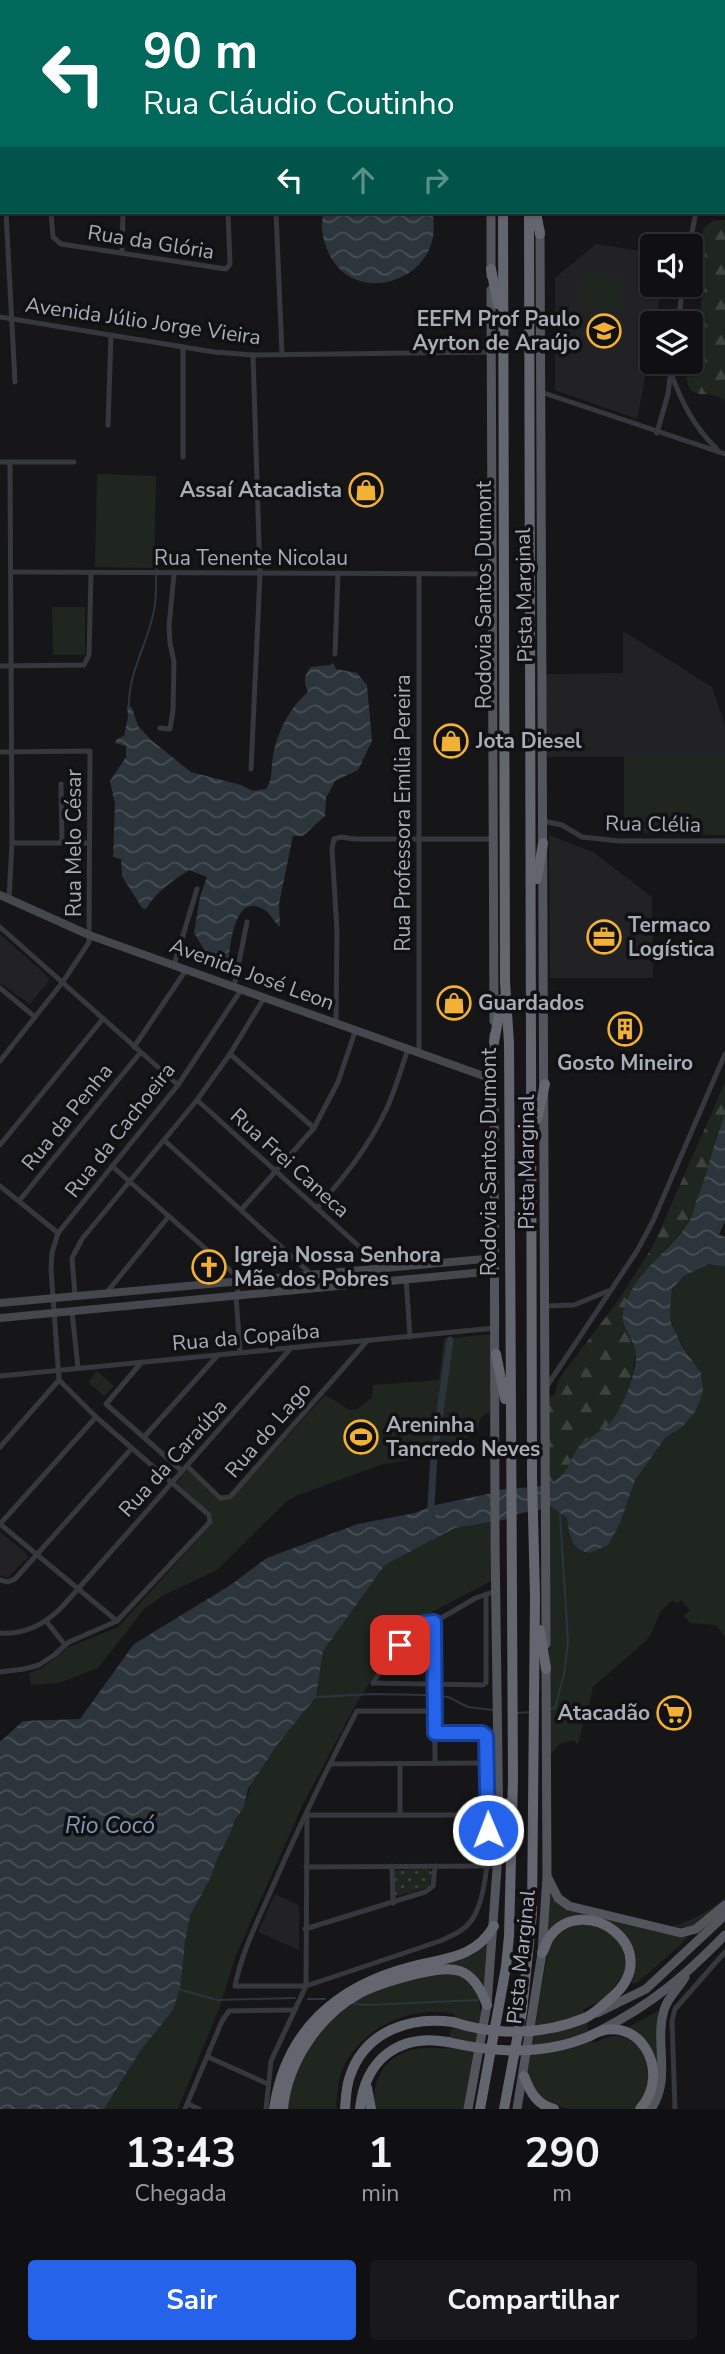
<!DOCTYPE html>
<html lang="pt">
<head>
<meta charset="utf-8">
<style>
  body { margin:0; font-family:"Nunito Sans",sans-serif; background:#19191b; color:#f1f3f6; height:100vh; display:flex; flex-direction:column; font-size:26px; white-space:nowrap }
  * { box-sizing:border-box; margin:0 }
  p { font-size:23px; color:#9c9d9f }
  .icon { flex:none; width:38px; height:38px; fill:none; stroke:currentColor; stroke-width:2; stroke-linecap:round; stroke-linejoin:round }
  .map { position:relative; height:2109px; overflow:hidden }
  .side { display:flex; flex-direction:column; background:#101012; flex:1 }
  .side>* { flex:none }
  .banner { position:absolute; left:0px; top:0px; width:726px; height:214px; box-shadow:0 2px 5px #0004,0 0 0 2px #303032; background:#00695c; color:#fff; overflow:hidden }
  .buttons { position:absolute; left:640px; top:234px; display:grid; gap:14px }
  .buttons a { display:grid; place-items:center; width:63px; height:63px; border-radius:7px; background:#101012; box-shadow:0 2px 5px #0004,0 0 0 2px #303032; font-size:35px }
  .pin { position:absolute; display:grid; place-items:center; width:60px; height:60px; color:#fff; margin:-30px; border-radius:14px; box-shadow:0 4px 10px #0006 }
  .me { position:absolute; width:77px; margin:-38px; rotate:359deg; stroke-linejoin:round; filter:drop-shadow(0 0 5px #0008) }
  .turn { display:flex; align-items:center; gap:24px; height:147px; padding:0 28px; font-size:32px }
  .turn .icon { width:91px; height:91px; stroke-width:2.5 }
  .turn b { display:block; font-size:49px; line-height:60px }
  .lanes { display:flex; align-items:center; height:66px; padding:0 28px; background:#0003; justify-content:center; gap:35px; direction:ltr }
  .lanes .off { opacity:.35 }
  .eta { display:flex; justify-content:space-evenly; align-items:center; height:119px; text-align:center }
  .eta b { font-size:42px; font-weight:700; line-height:49px }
  .action { display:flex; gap:14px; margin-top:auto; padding:14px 28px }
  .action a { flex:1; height:80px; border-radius:7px; background:#2563eb; color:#fff; font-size:28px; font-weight:700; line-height:80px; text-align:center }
  .action a+a { background:#19191b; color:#f1f3f6 }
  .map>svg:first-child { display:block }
  .built { fill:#222225 }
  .grass { fill:#1e261f }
  .forest { fill:url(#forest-firs) }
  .park { fill:url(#park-dots) }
  .water { fill:url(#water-waves) }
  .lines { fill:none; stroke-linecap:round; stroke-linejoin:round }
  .stream { stroke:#2c353c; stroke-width:2 }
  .canal { stroke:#2c353c; stroke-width:7 }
  .street { stroke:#37383d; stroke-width:5 }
  .secondary { stroke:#45474d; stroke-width:8 }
  .primary { stroke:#53555c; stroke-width:9 }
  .highway { stroke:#63666e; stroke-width:10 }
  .highway-bridge { stroke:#63666e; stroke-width:10 }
  .route-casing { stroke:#184099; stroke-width:18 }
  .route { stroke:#2563eb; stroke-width:12 }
  .labels { text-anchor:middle; stroke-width:7; stroke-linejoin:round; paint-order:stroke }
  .street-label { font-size:21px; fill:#a8adb8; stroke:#111113 }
  .poi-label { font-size:21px; font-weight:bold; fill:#a8adb8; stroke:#111113; text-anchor:start }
  .water-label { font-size:23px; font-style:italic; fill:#7f9bb3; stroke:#111113 }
</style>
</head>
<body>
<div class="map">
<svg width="725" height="2109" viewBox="0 0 725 2109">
  <defs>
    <pattern id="forest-firs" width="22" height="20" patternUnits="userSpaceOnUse" patternTransform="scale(1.75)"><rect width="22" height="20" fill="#1e261f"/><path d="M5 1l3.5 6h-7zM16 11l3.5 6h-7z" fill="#3c433d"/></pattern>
    <pattern id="park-dots" width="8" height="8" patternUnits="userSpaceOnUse" patternTransform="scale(1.75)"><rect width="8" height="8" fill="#1e261f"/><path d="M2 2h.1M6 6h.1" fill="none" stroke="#3c433d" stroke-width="1.8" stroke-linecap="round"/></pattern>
    <pattern id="water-waves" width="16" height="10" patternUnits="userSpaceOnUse" patternTransform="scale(1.75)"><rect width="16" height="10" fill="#2c353c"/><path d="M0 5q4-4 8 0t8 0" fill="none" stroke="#485056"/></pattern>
  </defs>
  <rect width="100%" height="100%" fill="#161618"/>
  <g class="built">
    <polygon points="596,244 653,253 653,285 661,285 656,324 653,324 653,339 637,419 555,390 555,278"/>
    <polygon points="623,631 712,687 725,725 725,757 546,757 546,674 623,673"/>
    <polygon points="549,835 593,852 652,897 653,978 550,978"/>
    <polygon points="0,934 49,978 48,982 30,1004 0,983"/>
    <polygon points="0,1532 27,1554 28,1557 7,1578 0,1575"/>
    <polygon points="275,1894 299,1905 299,1950 258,1932"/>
  </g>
  <g class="grass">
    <polygon points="579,276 622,277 623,308 580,308"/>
    <polygon points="97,474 156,476 154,568 95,567"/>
    <polygon points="52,607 85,607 85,655 53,655"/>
    <polygon points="624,757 725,757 725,835 624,833"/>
    <path d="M708 1264 725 1267V1637L716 1625 690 1623 684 1616 690 1610 681 1600 677 1604 673 1600 661 1611 649 1638 593 1687 589 1705 576 1717 583 1725 578 1744 573 1740 560 1744 550 1755 548 1508 553 1507 567 1518 570 1538 583 1552 590 1553 620 1523 635 1482 665 1438 682 1427 701 1373C687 1352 659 1316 673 1289 679 1276 696 1270 708 1264Z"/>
    <path d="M491 1334 490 1413C482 1414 478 1420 479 1429L471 1432 453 1454 383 1464 296 1496 287 1501 217 1570 164 1595 145 1608 98 1668 59 1683 31 1685 29 1673 42 1668 69 1647 118 1627 211 1525 213 1519 211 1515 177 1483 186 1471H189L218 1500H230L325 1395 350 1410 357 1409 372 1397 373 1385 439 1380 444 1339Z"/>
    <polygon points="97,1371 114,1386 104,1396 88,1382"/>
    <polygon points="490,1522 491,1581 421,1618 385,1657 354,1708 303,1804 236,1955 220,2006 178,2109 104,2109 141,2050 173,2010 190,1916 212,1875 216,1861 230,1834 235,1820 244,1807 251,1785 277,1745 316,1697 323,1651 385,1565 455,1528"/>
    <path d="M550 1894 557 1902 687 1935 688 1938 637 1983H632C639 1955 630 1931 603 1919L548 1933Z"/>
    <path d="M725 1898V1900C708 1916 697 1932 671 1926 691 1922 709 1911 725 1898Z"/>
    <path d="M579 1924C615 1929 621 1935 627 1970L604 2000 583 2009 592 2043C600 2041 608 2035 618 2036 635 2038 651 2058 650 2075 650 2087 642 2102 634 2109H569L546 2103 538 2097 527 2074 548 1950C553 1938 566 1927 579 1924Z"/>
    <polygon points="491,1941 485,1991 439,1965 471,1956"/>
    <path d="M444 1972C469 1975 480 1991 481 2014L464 2109H375C369 2063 404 2042 446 2049L455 2014C409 2004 355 2030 340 2076 337 2087 337 2098 336 2109H286C289 2099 289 2087 293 2078 309 2039 339 2007 377 1990 398 1981 422 1978 444 1972Z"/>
    <polygon points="658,2011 658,2075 656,2062 623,2030"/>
  </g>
  <g class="forest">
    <path d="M715 220H725V401C710 390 705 398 691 391L688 385 686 365 691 363 694 325 699 322 705 269 697 257C700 242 699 226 715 220Z"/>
    <path d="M725 1083V1115L716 1137 705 1181 688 1224 644 1273 623 1325C626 1331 633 1337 634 1344 640 1362 623 1407 612 1422 604 1432 589 1435 581 1445 569 1459 568 1480 546 1485L545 1396 551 1397 555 1394 559 1379 617 1302 653 1246Z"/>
  </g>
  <polygon class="park" points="427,1869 432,1872 429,1887 394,1897 395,1870"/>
  <g class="water">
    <path d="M324 212H432C448 281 351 312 327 249 322 237 320 225 324 212Z"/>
    <path d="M333 663 336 669 357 673 367 685 372 741 358 770 335 781 326 798 325 816 303 836H293L279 904 280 927C274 922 271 915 265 910 234 891 231 943 228 962L214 965 194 933 200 897 207 877 189 870C173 880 155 893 146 909L142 908 122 876 121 859 113 857 115 804 110 781 126 757V746L115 743 117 739 124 736 128 717 127 705 132 708 138 726 151 740 191 772 241 785 253 791 266 789C274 776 270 771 273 757 276 734 290 707 308 692 303 682 304 675 311 667L330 665Z"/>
    <path d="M725 1115V1222L719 1234 725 1237V1267L708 1264 684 1276 672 1289 670 1309 671 1322 682 1346 701 1373 703 1392 695 1412 682 1427 665 1438 635 1481 620 1523 608 1545 590 1553C571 1551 569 1534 567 1518L552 1507 517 1514 508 1519 455 1528 385 1565 323 1651 316 1697 277 1745 248 1789 244 1807 235 1820 230 1834 216 1861 212 1875 190 1916 185 1943 180 1989 173 2010 141 2050 104 2109H0V1742L23 1721 80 1719 134 1644 229 1586 267 1558 358 1524 415 1513 431 1506 492 1493 496 1490C510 1487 542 1489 553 1482 570 1473 570 1457 581 1444 589 1436 603 1432 611 1422 621 1411 636 1373 636 1358 635 1330 614 1331 627 1299 640 1269 669 1251 687 1225 692 1218 694 1208 697 1200 708 1172 713 1143 725 1115Z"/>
  </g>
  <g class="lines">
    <g class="stream">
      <path d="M129 706C128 670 151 639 155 604 157 591 155 578 157 565"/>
      <polyline points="441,1696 448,1697 468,1707 493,1710"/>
      <polyline points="315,1697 373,1694 426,1695"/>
      <polyline points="550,1709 555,1708 564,1674 568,1642 560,1514"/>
      <polyline points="516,1713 531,1712"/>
      <polyline points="178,1989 217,2000 295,1998"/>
      <polyline points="308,1999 325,1999"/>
      <polyline points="352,2003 366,2005 478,2000"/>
    </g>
    <polyline class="canal" points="433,1513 431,1506 434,1455 450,1340"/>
    <g class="street">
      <polyline points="171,0 171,2"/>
      <polyline points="320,0 490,0"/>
      <polyline points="719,0 719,2"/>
      <polyline points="724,31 725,31"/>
      <polyline points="724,70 725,70"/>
      <polyline points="0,106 0,0"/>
      <polyline points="0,119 2,145"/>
      <polyline points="724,127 725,127"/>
      <polyline points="724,157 725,157"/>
      <polyline points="6,212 15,382"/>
      <polyline points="51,212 53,237 61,244 226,269 230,264 228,212"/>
      <polyline points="276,212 282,354"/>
      <polyline points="689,247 696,212"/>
      <polyline points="122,252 123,212"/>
      <polyline points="0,317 214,352 253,355 491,352"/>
      <polyline points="678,324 683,285"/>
      <polyline points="183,347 183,457"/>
      <path d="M671 373C682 403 694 427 717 449"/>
      <polyline points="541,392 725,454"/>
      <polyline points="108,425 111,335"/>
      <polyline points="657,433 668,394 672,362"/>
      <polyline points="0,462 74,462"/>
      <polyline points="11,572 492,574"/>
      <polyline points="335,654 338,573"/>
      <polyline points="0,666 84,665 89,655 91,574"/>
      <polyline points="160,728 170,729 173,710 174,662 170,643 169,626 174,574"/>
      <polyline points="0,752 90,751 89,942 62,983 0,1061"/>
      <polyline points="251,769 260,575 253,355"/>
      <polyline points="61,784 62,843"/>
      <polyline points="543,821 562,825 582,837 619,841 725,841"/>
      <polyline points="12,843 89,843"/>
      <polyline points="9,899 12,843 10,462"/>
      <polyline points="0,927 178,1085"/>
      <polyline points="174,965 197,889"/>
      <polyline points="234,987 247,922"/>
      <polyline points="0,988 35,1017"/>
      <polyline points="336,1022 337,931 332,849 334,839 341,837 354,839 494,839"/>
      <polyline points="134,1047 186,970"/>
      <polyline points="419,1052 419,574"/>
      <polyline points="230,1054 314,1128"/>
      <polyline points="197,1100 382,1267 384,1281"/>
      <polyline points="164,1140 311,1274"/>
      <polyline points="0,1145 102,1020"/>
      <polyline points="112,1166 241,1280 236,1296 240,1352"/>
      <polyline points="0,1186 58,1233"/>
      <polyline points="19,1201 140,1053"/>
      <path d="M317 1208C344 1177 368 1148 386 1110 395 1091 401 1069 408 1049"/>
      <polyline points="241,1210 314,1128 338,1082 356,1029"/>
      <polyline points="406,1278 410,1337"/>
      <polyline points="107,1292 169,1216"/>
      <polyline points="75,1295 72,1258 82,1239 197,1100 230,1054 264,998"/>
      <polyline points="545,1306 574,1305 608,1291"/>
      <polyline points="72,1312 78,1368"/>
      <polyline points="142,1362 106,1404 182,1471"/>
      <polyline points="0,1376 495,1328"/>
      <polyline points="547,1386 637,1251 653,1221 725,1054"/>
      <polyline points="144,1437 218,1355"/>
      <polyline points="0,1447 59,1380"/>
      <polyline points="187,1466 220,1498 230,1497 367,1341"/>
      <polyline points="0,1524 117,1621"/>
      <polyline points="0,1524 96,1417"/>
      <polyline points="0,1580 8,1582 15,1579 132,1448"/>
      <polyline points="46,1621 65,1645"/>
      <polyline points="434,1622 435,1763"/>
      <path d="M0 1633C25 1635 45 1624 62 1607L291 1348"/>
      <polyline points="0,1672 24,1669 39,1665 54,1655 69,1642 117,1621 210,1522 209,1515 96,1417 59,1380 51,1269 52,1253 58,1233 178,1085 241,990"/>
      <polyline points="373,1683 483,1685 486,1683 486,1594"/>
      <polyline points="373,1683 387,1660 418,1625 436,1621 476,1598 496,1591"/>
      <path d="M434 1711H357C327 1768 299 1827 273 1886 259 1918 242 1951 235 1986H306L440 1941C451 1936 463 1932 471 1921 496 1888 489 1779 486 1736L482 1733H434"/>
      <polyline points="331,1764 491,1763"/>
      <polyline points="306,1815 488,1815"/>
      <polyline points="400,1815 400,1763"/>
      <polyline points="392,1866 393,1903"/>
      <polyline points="306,1867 491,1866"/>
      <polyline points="305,1929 425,1892 433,1886 435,1866"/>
      <polyline points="208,2057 268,2084"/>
      <polyline points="188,2104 199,2109"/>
      <polyline points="185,2109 222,2021 229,2011 294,2010"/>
      <polyline points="266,2109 271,2061 306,1986 307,1815"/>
      <polyline points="675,2109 672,2021 675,2009 725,1952"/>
    </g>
    <g class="secondary">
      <polyline points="0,895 89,935 495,1080"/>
      <polyline points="0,1303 495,1258"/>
      <polyline points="0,1318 495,1271"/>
    </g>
    <g class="primary">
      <polyline points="490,0 490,2"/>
      <polyline points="539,0 539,2"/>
      <polyline points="491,212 491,276"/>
      <polyline points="540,230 546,1644"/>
      <polyline points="491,290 494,1021"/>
      <polyline points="548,1878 558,1898 569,1906 681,1933 696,1929 725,1905"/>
      <polyline points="597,2013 646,1989 725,1915"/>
      <path d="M601 2030C652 2004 685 1976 725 1935"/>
      <polyline points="468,2109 487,2005 499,1841 495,1542 494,1035"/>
      <polyline points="517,2109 542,1953 547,1876 546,1665"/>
      <path d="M651 2109C672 2079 654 2043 664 2010 667 1998 679 1988 685 1977"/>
    </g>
    <g class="highway">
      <polyline points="503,2 503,0"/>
      <polyline points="525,2 525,0"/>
      <polyline points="536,212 540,234"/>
      <polyline points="491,269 498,304"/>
      <polyline points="537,879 543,843"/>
      <polyline points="494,1042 502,999"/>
      <polyline points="537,1119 545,1084"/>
      <polyline points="496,1354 505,1399"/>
      <polyline points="540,1630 546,1669"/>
      <polyline points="499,1841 508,1803"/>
      <path d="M542 1953C545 1949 546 1942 549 1938 583 1889 669 1949 611 1998 602 2006 596 2013 585 2018"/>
      <path d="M590 2036C637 2009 674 2071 640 2109"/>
      <path d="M524 2076C530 2092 537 2105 554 2109"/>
      <polyline points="367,2088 371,2109"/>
      <path d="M274 2109C285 2031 337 1986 410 1967 444 1958 475 1959 494 1926"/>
      <path d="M283 2109C287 2063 319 2015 360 1993 378 1984 396 1979 416 1974 454 1965 472 1965 487 2005"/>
      <path d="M345 2109C346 2098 346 2086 350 2076 365 2031 410 2016 453 2022"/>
      <path d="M360 2109C365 2059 399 2033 448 2042"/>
      <polyline points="480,2109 506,1967 509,1936 513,1780 509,1043 505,982 503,212"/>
      <polyline points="504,2109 522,2012 532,1913 535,1596 532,1476 529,212"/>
    </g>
    <g class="highway-bridge">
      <path d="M453 2022C496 2036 543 2035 585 2018"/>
      <path d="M448 2042C495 2053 544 2056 590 2036"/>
    </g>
  </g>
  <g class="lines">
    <defs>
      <polyline id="route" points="400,1645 420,1624 434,1622 435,1733 482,1733 486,1736 488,1830"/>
    </defs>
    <use href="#route" class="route-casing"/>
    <use href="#route" class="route"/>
  </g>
  <defs>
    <symbol id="school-ring" viewBox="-11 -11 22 22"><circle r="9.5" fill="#111113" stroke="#f2b134" stroke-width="1.5"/><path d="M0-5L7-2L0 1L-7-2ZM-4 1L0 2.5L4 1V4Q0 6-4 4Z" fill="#f2b134"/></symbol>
    <symbol id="shop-ring" viewBox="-11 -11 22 22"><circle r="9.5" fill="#111113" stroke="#f2b134" stroke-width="1.5"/><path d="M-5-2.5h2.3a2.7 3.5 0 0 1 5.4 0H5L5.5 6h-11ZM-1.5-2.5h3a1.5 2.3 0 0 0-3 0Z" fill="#f2b134"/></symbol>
    <symbol id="office-ring" viewBox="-11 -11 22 22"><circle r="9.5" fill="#111113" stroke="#f2b134" stroke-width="1.5"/><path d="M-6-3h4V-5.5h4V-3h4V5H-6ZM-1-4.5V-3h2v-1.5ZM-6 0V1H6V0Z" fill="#f2b134"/></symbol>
    <symbol id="building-ring" viewBox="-11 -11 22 22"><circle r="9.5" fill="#111113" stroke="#f2b134" stroke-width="1.5"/><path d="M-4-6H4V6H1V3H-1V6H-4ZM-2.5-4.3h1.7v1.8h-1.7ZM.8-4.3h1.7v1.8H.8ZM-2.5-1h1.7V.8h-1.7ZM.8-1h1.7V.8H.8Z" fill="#f2b134"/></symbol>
    <symbol id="church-ring" viewBox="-11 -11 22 22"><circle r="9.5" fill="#111113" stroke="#f2b134" stroke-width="1.5"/><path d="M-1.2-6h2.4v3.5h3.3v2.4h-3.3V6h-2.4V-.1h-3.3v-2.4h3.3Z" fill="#f2b134"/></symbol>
    <symbol id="stadium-ring" viewBox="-11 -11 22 22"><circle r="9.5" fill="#111113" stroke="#f2b134" stroke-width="1.5"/><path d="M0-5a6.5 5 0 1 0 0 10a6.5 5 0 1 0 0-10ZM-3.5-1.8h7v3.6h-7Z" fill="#f2b134"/></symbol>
    <symbol id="supermarket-ring" viewBox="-11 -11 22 22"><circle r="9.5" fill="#111113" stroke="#f2b134" stroke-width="1.5"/><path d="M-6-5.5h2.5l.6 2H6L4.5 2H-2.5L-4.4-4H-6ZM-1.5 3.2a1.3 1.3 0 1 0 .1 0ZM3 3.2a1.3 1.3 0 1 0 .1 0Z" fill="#f2b134"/></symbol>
  </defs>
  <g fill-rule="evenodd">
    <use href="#school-ring" x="585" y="312" width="38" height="38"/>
    <use href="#shop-ring" x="347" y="471" width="38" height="38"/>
    <use href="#shop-ring" x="432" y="722" width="38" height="38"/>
    <use href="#office-ring" x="585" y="918" width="38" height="38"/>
    <use href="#shop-ring" x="435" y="984" width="38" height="38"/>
    <use href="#building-ring" x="606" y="1010" width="38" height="38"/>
    <use href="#church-ring" x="190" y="1248" width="38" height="38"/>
    <use href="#stadium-ring" x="342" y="1418" width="38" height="38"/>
    <use href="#supermarket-ring" x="655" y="1694" width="38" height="38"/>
  </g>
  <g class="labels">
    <g class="street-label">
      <text transform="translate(151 242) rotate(9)" y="7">Rua da Glória</text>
      <text transform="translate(143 321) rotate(8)" y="7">Avenida Júlio Jorge Vieira</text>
      <text x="251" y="565">Rua Tenente Nicolau</text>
      <text transform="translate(484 595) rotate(-90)" y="7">Rodovia Santos Dumont</text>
      <text transform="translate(524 595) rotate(-91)" y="7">Pista Marginal</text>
      <text transform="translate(403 813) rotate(-90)" y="7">Rua Professora Emília Pereira</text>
      <text transform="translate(653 824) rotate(1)" y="7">Rua Clélia</text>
      <text transform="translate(74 843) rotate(-90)" y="7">Rua Melo César</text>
      <text transform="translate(252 974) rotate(20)" y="7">Avenida José Leon</text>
      <text transform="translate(67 1117) rotate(-51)" y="7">Rua da Penha</text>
      <text transform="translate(120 1130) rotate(-52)" y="7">Rua da Cachoeira</text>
      <text transform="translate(489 1162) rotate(-90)" y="7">Rodovia Santos Dumont</text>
      <text transform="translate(527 1162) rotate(-90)" y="7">Pista Marginal</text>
      <text transform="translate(290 1163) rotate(42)" y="7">Rua Frei Caneca</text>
      <text transform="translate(246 1337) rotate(-5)" y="7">Rua da Copaíba</text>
      <text transform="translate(268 1430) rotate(-49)" y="7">Rua do Lago</text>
      <text transform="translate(173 1458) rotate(-48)" y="7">Rua da Caraúba</text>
      <text transform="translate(521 1957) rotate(-84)" y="7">Pista Marginal</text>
    </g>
    <g class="poi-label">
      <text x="580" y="326" text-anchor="end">EEFM Prof Paulo<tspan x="580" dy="24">Ayrton de Araújo</tspan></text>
      <text x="342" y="497" text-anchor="end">Assaí Atacadista</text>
      <text x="476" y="748">Jota Diesel</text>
      <text x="628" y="932">Termaco<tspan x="628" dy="24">Logística</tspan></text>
      <text x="478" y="1010">Guardados</text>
      <text x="625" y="1070" text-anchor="middle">Gosto Mineiro</text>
      <text x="234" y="1262">Igreja Nossa Senhora<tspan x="234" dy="24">Mãe dos Pobres</tspan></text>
      <text x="386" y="1432">Areninha<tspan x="386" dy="24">Tancredo Neves</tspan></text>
      <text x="650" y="1720" text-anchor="end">Atacadão</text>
    </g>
    <g class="water-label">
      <text x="110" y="1833">Rio Cocó</text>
    </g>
  </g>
</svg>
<div class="buttons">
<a><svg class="icon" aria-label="sound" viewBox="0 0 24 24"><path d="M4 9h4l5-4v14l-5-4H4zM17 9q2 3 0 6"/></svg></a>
<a><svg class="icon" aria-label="layers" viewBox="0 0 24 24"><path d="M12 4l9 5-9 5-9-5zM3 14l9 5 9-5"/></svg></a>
</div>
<div class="pin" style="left:400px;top:1645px;background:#d93025"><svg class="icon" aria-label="arrive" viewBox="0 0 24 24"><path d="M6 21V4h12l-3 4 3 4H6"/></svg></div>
<svg class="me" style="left:488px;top:1830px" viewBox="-20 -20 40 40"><circle r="17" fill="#2563eb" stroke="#fff" stroke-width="3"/><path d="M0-11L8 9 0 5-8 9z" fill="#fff"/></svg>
<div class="banner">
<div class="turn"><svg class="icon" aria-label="left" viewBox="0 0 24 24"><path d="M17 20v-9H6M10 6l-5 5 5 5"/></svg><div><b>90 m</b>Rua Cláudio Coutinho</div></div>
<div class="lanes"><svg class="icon" aria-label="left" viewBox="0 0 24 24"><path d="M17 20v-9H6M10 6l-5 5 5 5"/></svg><svg class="icon off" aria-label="ahead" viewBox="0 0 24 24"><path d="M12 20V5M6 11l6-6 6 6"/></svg><svg class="icon off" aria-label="right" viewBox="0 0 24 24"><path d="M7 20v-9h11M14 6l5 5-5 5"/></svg></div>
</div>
</div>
<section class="side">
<div class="eta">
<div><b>13:43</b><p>Chegada</p></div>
<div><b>1</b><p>min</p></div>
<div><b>290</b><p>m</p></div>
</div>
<div class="action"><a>Sair</a><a>Compartilhar</a></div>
</section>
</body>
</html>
